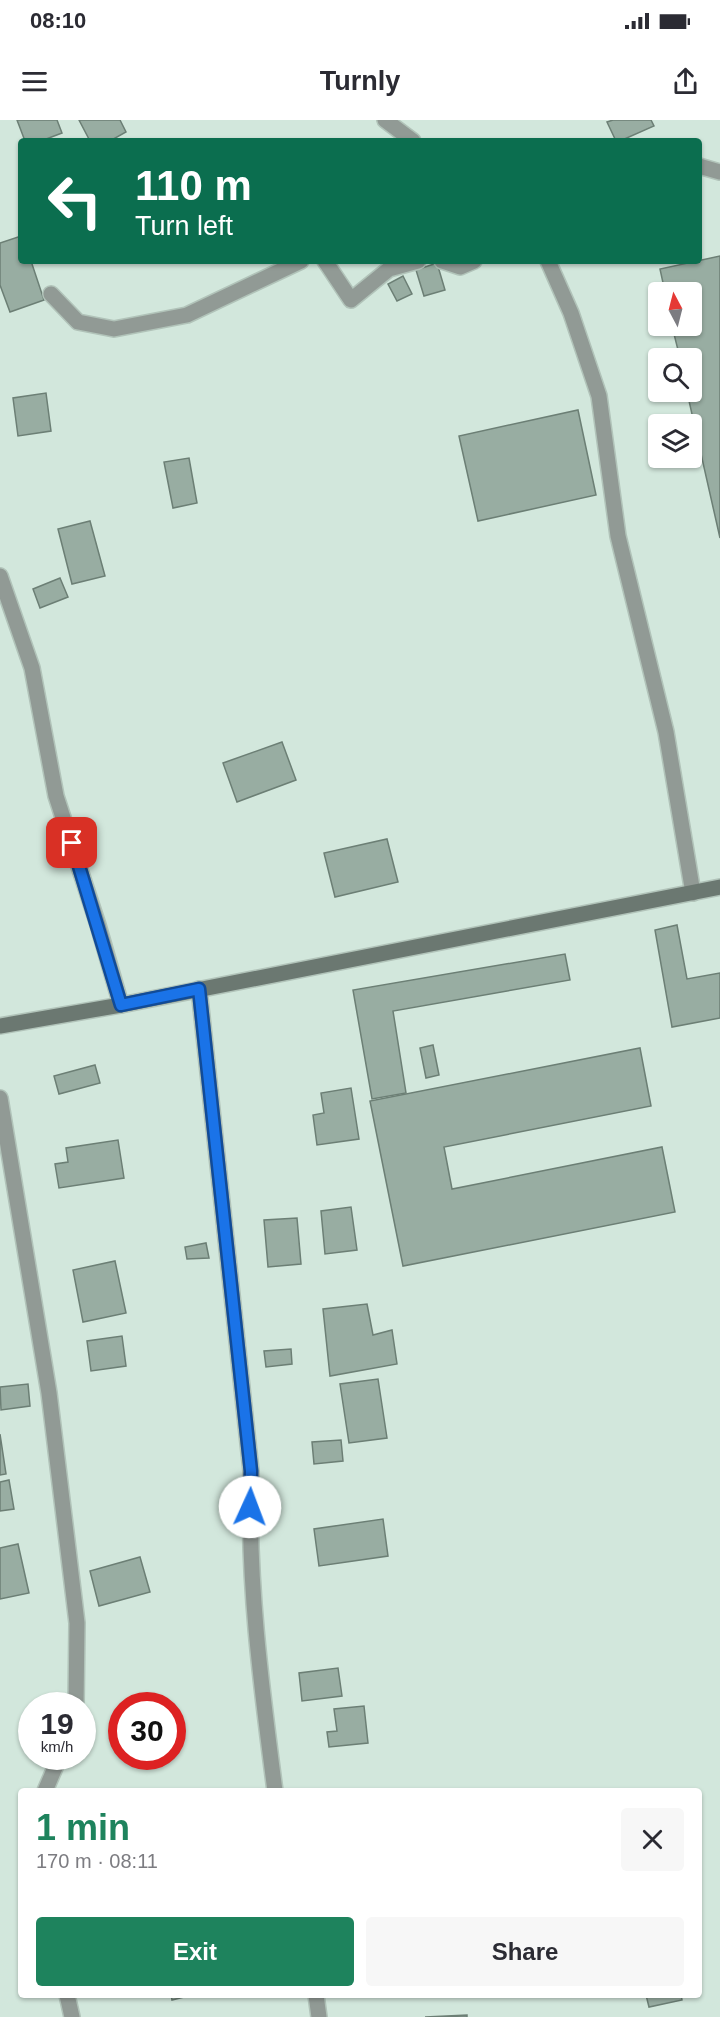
<!DOCTYPE html>
<html lang="en">
<head>
<meta charset="utf-8">
<style>
  body { margin:0; font-family:Helvetica,sans-serif; background:#f7f7f7; color:#2b2b33; height:100vh; display:flex; flex-direction:column; font-size:22px; white-space:nowrap }
  * { box-sizing:border-box; margin:0 }
  p { font-size:20px; color:#7c7c81 }
  .icon { flex:none; width:33px; height:33px; fill:none; stroke:currentColor; stroke-width:2; stroke-linecap:round; stroke-linejoin:round }
  .map { position:relative; flex:1; overflow:hidden }
  .sheet { position:absolute; left:18px; top:1668px; width:684px; height:210px; display:flex; flex-direction:column; background:#fff; border-radius:6px; box-shadow:0 2px 4px #0004 }
  .sheet>* { flex:none }
  .hud { position:absolute; left:18px; top:18px; width:684px; height:126px; border-radius:6px; box-shadow:0 2px 4px #0004; background:#0b6e4f; color:#fff; overflow:hidden }
  .needle { width:39px; rotate:353deg }
  .tools { position:absolute; left:648px; top:162px; display:grid; gap:12px }
  .tools a { display:grid; place-items:center; width:54px; height:54px; border-radius:6px; background:#fff; box-shadow:0 2px 4px #0004; font-size:30px }
  .speed { position:absolute; left:18px; top:1572px; display:flex; gap:12px; font-size:30px; font-weight:700; text-align:center }
  .speed>* { display:grid; place-content:center; width:78px; height:78px; border-radius:50%; background:#fff; box-shadow:0 2px 4px #0004; line-height:1 }
  .speed small { font-size:15px; font-weight:400 }
  .speed .limit { border:9px solid #d22; background:#fff; color:#111 }
  .pin { position:absolute; display:grid; place-items:center; width:51px; height:51px; color:#fff; margin:-26px; border-radius:12px; box-shadow:0 3px 9px #0006 }
  .me { position:absolute; width:66px; margin:-33px; rotate:2deg; stroke-linejoin:round; filter:drop-shadow(0 0 4px #0008) }
  .turn { display:flex; align-items:center; gap:21px; height:126px; padding:0 18px; font-size:27px }
  .turn .icon { width:78px; height:78px; stroke-width:2.5 }
  .turn b { display:block; font-size:42px; line-height:51px }
  .round { display:grid; place-items:center; flex:none; width:63px; height:63px; border-radius:6px; background:#f7f7f7 }
  .overview { display:flex; align-items:center; justify-content:space-between; height:102px; padding:0 18px }
  h1 { font-size:36px; font-weight:800; line-height:45px; color:#1e835d }
  .cta { display:flex; gap:12px; margin-top:auto; padding:12px 18px }
  .cta a { flex:1; height:69px; border-radius:6px; background:#1e835d; color:#fff; font-size:24px; font-weight:800; line-height:69px; text-align:center }
  .cta a+a { background:#f7f7f7; color:#2b2b33 }
  .status { display:flex; justify-content:space-between; align-items:center; height:42px; padding:0 30px; background:#fff; direction:ltr }
  .status svg { height:16px; fill:currentColor }
  header { display:flex; justify-content:space-between; align-items:center; height:78px; padding:0 18px; background:#fff; font-size:27px; font-weight:800 }
  .map>svg:first-child { display:block }
  .building { fill:#98ada2; stroke:#6c7f75; stroke-width:1.5 }
  .lines { fill:none; stroke-linecap:round; stroke-linejoin:round }
  .street-casing { stroke:#b1c3b9; stroke-width:18 }
  .secondary-casing { stroke:#b1c3b9; stroke-width:18 }
  .street { stroke:#919a95; stroke-width:15 }
  .secondary { stroke:#6b7871; stroke-width:15 }
  .route-casing { stroke:#114b97; stroke-width:15 }
  .route { stroke:#1a73e8; stroke-width:10 }
</style>
</head>
<body>
<div class="status"><b>08:10</b><svg viewBox="0 0 49 12"><path d="M0 12V9h3v3zM5 12V6h3v6zM10 12V3h3v9zM15 12V0h3v12zM26 1h20v11H26zM47 4h2v5h-2z"/></svg></div>
<header><svg class="icon" aria-label="menu" viewBox="0 0 24 24"><path d="M4 6h16M4 12h16M4 18h16"/></svg>Turnly<svg class="icon" aria-label="share" viewBox="0 0 24 24"><path d="M12 15V3M7 8l5-5 5 5M5 13v7h14v-7"/></svg></header>
<div class="map">
<svg width="720" height="1897" viewBox="0 0 720 1897">
  <rect width="100%" height="100%" fill="#d2e7dc"/>
  <g class="building">
    <polygon points="17,0 57,0 62,13 41,21 25,21"/>
    <polygon points="79,0 120,0 126,12 110,21 90,21"/>
    <polygon points="613,0 651,0 654,6 620,21 616,21 607,2"/>
    <polygon points="21,116 21,141 31,141 44,180 10,192 0,165 0,123"/>
    <polygon points="720,136 720,418 687,272 692,272 692,238 680,238 672,206 692,206 692,172 665,172 660,149"/>
    <polygon points="437,143 445,170 424,176 416,150"/>
    <polygon points="403,156 412,174 397,181 388,164"/>
    <polygon points="46,273 51,311 18,316 13,278"/>
    <polygon points="578,290 596,375 478,401 459,316"/>
    <polygon points="189,338 197,383 173,388 164,342"/>
    <polygon points="90,401 105,456 72,464 58,409"/>
    <polygon points="60,458 68,477 40,488 33,469"/>
    <polygon points="282,622 296,660 237,682 223,643"/>
    <polygon points="387,719 398,762 335,777 324,733"/>
    <polygon points="677,805 687,859 720,853 720,898 672,907 655,810"/>
    <polygon points="565,834 570,860 393,891 406,973 372,979 353,870"/>
    <polygon points="433,925 439,955 426,958 420,928"/>
    <polygon points="640,928 651,986 444,1027 452,1069 662,1027 675,1092 403,1146 370,981"/>
    <polygon points="95,945 100,963 59,974 54,956"/>
    <polygon points="351,968 359,1019 317,1025 313,995 324,993 321,973"/>
    <polygon points="118,1020 124,1058 59,1068 55,1044 68,1042 66,1028"/>
    <polygon points="351,1087 357,1130 325,1134 321,1091"/>
    <polygon points="297,1098 301,1144 268,1147 264,1100"/>
    <polygon points="206,1123 209,1138 187,1139 185,1127"/>
    <polygon points="115,1141 126,1193 83,1202 73,1150"/>
    <polygon points="367,1184 373,1215 392,1210 397,1244 330,1256 323,1189"/>
    <polygon points="122,1216 126,1246 91,1251 87,1221"/>
    <polygon points="291,1229 292,1244 266,1247 264,1231"/>
    <polygon points="378,1259 387,1318 349,1323 340,1264"/>
    <polygon points="28,1264 30,1286 1,1290 0,1267"/>
    <polygon points="0,1314 6,1354 0,1355"/>
    <polygon points="341,1320 343,1341 314,1344 312,1322"/>
    <polygon points="9,1360 14,1389 0,1391 0,1362"/>
    <polygon points="383,1399 388,1436 319,1446 314,1409"/>
    <polygon points="18,1424 29,1473 0,1479 0,1428"/>
    <polygon points="140,1437 150,1472 99,1486 90,1451"/>
    <polygon points="338,1548 342,1576 302,1581 299,1553"/>
    <polygon points="364,1586 368,1623 329,1627 327,1612 337,1611 334,1589"/>
    <polygon points="171,1875 192,1875 172,1880"/>
    <polygon points="646,1875 681,1875 682,1880 649,1887"/>
    <polygon points="467,1895 467,1897 425,1897"/>
  </g>
  <g class="lines">
    <defs>
      <g id="street">
        <polyline points="385,0 413,21"/>
        <polyline points="699,46 720,52"/>
        <polyline points="325,141 351,180 389,149 418,141"/>
        <polyline points="442,141 460,147 474,141"/>
        <polyline points="548,141 571,193 599,276 618,416 666,612 693,773"/>
        <polyline points="51,174 78,202 114,209 187,195 301,141"/>
        <polyline points="0,456 32,548 56,676 98,805 121,885"/>
        <path d="M199 869 251 1351C247 1458 261 1565 275 1671"/>
        <polyline points="0,978 49,1273 77,1503 76,1586"/>
        <polyline points="45,1671 60,1636"/>
        <polyline points="67,1875 72,1897"/>
        <polyline points="316,1875 319,1897"/>
      </g>
      <polyline id="secondary" points="0,906 121,885 720,767"/>
    </defs>
    <use href="#street" class="street-casing"/>
    <use href="#secondary" class="secondary-casing"/>
    <use href="#street" class="street"/>
    <use href="#secondary" class="secondary"/>
  </g>
  <g class="lines">
    <defs>
      <polyline id="route" points="72,723 121,885 199,869 251,1351 250,1387"/>
    </defs>
    <use href="#route" class="route-casing"/>
    <use href="#route" class="route"/>
  </g>
</svg>
<div class="tools">
<a><svg class="needle" viewBox="-14 -14 28 28"><path d="M0-13l5 13h-10z" fill="#e53935"/><path d="M0 13l5-13h-10z" fill="#7c7c81"/></svg></a>
<a><svg class="icon" aria-label="search" viewBox="0 0 24 24"><circle cx="10" cy="10" r="6"/><path d="M15 15l6 6"/></svg></a>
<a><svg class="icon" aria-label="layers" viewBox="0 0 24 24"><path d="M12 4l9 5-9 5-9-5zM3 14l9 5 9-5"/></svg></a>
</div>
<div class="speed"><div>19<small>km/h</small></div><div class="limit">30</div></div>
<div class="pin" style="left:72px;top:723px;background:#d93025"><svg class="icon" aria-label="arrive" viewBox="0 0 24 24"><path d="M6 21V4h12l-3 4 3 4H6"/></svg></div>
<svg class="me" style="left:250px;top:1387px" viewBox="-20 -20 40 40"><circle r="19" fill="#fff"/><path d="M0-13L10 11 0 6-10 11z" fill="#1a73e8"/></svg>
<div class="hud">
<div class="turn"><svg class="icon" aria-label="left" viewBox="0 0 24 24"><path d="M17 20v-9H6M10 6l-5 5 5 5"/></svg><div><b>110 m</b>Turn left</div></div>
</div>
<section class="sheet">
<div class="overview"><div><h1>1 min</h1><p>170 m · 08:11</p></div><a class="round"><svg class="icon" aria-label="close" viewBox="0 0 24 24"><path d="M6 6l12 12M18 6L6 18"/></svg></a></div>
<div class="cta"><a>Exit</a><a>Share</a></div>
</section>
</div>
</body>
</html>
